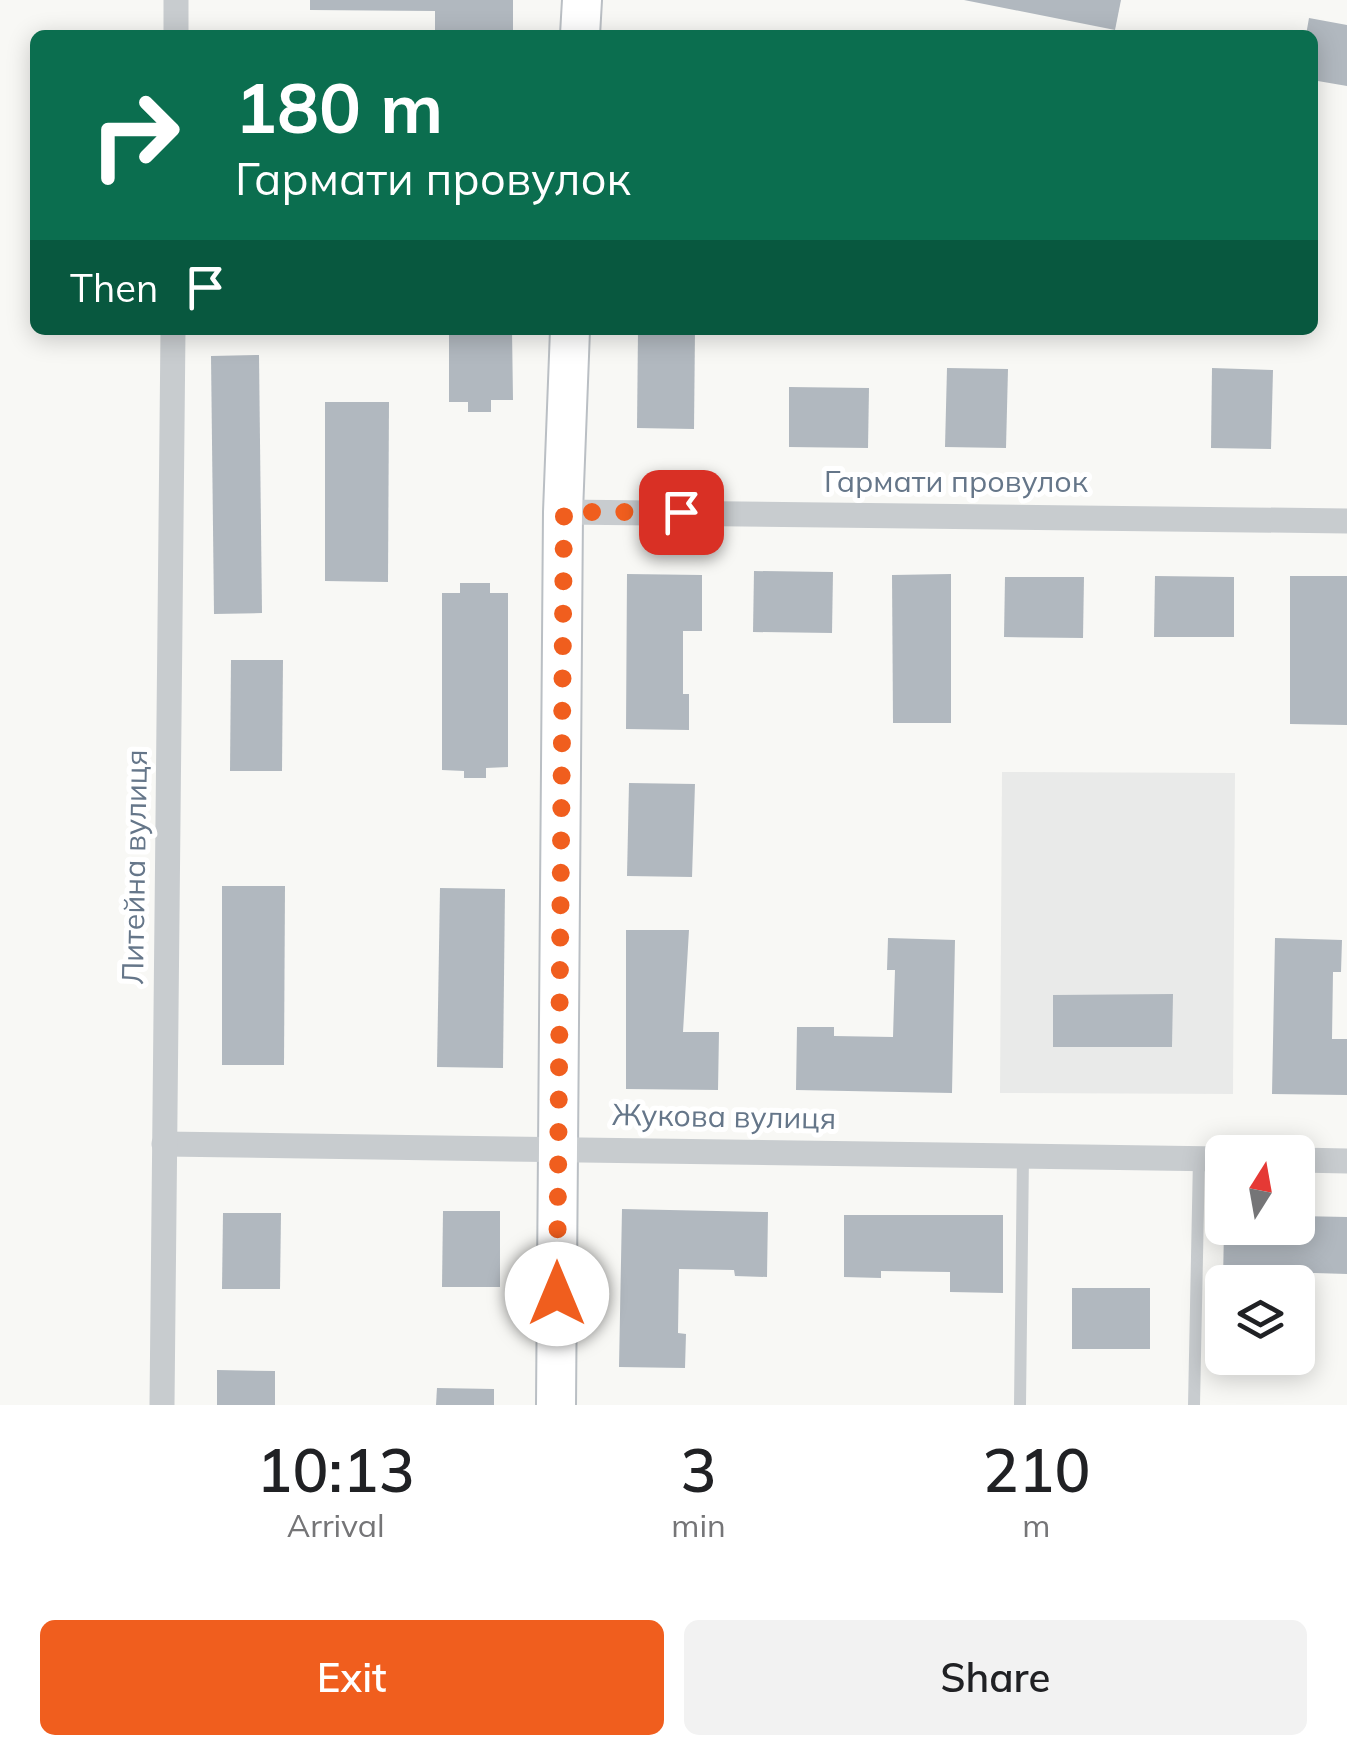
<!DOCTYPE html>
<html lang="en">
<head>
<meta charset="utf-8">
<style>
  body { margin:0; font-family:Mulish,sans-serif; background:#f2f2f2; color:#202124; height:100vh; display:flex; flex-direction:column; font-size:38px; white-space:nowrap }
  * { box-sizing:border-box; margin:0 }
  p { font-size:32px; color:#757577 }
  .icon { flex:none; width:55px; height:55px; fill:none; stroke:currentColor; stroke-width:2; stroke-linecap:round; stroke-linejoin:round }
  .map { position:relative; height:1405px; overflow:hidden }
  .sheet { display:flex; flex-direction:column; background:#fff; flex:1 }
  .sheet>* { flex:none }
  .top-card { position:absolute; left:30px; top:30px; width:1288px; height:305px; border-radius:15px; box-shadow:0 5px 25px #0003; background:#0b6e4f; color:#fff; overflow:hidden }
  .needle { width:65px; rotate:11deg }
  .tools { position:absolute; left:1205px; top:1135px; display:grid; gap:20px }
  .tools a { display:grid; place-items:center; width:110px; height:110px; border-radius:15px; background:#fff; box-shadow:0 5px 25px #0003; font-size:50px }
  .pin { position:absolute; display:grid; place-items:center; width:85px; height:85px; color:#fff; margin:-42px; border-radius:20px; box-shadow:0 5px 15px #0006 }
  .me { position:absolute; width:110px; margin:-55px; rotate:0deg; stroke-linejoin:round; filter:drop-shadow(0 0 8px #0008) }
  .turn { display:flex; align-items:center; gap:35px; height:210px; padding:0 40px; font-size:45px }
  .turn .icon { width:130px; height:130px; stroke-width:2.5 }
  .turn b { display:block; font-size:70px; line-height:85px }
  .then { display:flex; align-items:center; height:95px; padding:0 40px; background:#0003; gap:20px; font-size:38px }
  .eta { display:flex; justify-content:space-evenly; align-items:center; height:170px; text-align:center }
  .eta b { font-size:60px; font-weight:600; line-height:70px }
  .primary-button { display:flex; gap:20px; margin-top:auto; padding:20px 40px }
  .primary-button a { flex:1; height:115px; border-radius:15px; background:#f05e1e; color:#fff; font-size:40px; font-weight:600; line-height:115px; text-align:center }
  .primary-button a+a { background:#f2f2f2; color:#202124 }
  .map>svg:first-child { display:block }
  .built { fill:#e9eae9 }
  .building { fill:#b1b8bf }
  .lines { fill:none; stroke-linecap:round; stroke-linejoin:round }
  .secondary-casing { stroke:#babfc4; stroke-width:42 }
  .lane { stroke:#c8cccf; stroke-width:12 }
  .street { stroke:#c8cccf; stroke-width:25 }
  .secondary { stroke:#fff; stroke-width:38 }
  .route { stroke:#f05e1e; stroke-width:18; stroke-dasharray:0 32.4 }
  .labels { text-anchor:middle; stroke-width:10; stroke-linejoin:round; paint-order:stroke }
  .street-label { font-size:30px; fill:#657689; stroke:#fff }
</style>
</head>
<body>
<div class="map">
<svg width="1347" height="1405" viewBox="0 0 1347 1405">
  <rect width="100%" height="100%" fill="#f8f8f5"/>
  <polygon class="built" points="1002,772 1235,773 1233,1094 1000,1093"/>
  <g class="building">
    <polygon points="310,0 513,0 513,35 435,35 435,11 310,10"/>
    <polygon points="964,0 1121,0 1115,30"/>
    <polygon points="1309,18 1347,25 1347,86 1312,80 1312,35 1306,35"/>
    <polygon points="449,330 512,330 513,400 491,400 491,412 468,412 468,402 449,402"/>
    <polygon points="638,330 695,330 694,429 637,428"/>
    <polygon points="259,355 262,613 214,614 211,356"/>
    <polygon points="947,368 1008,369 1006,448 945,447"/>
    <polygon points="1212,368 1273,370 1271,449 1211,448"/>
    <polygon points="789,387 869,388 868,448 789,447"/>
    <polygon points="325,402 389,402 388,582 325,581"/>
    <polygon points="754,571 833,572 832,633 753,632"/>
    <polygon points="627,574 702,575 702,631 683,631 683,694 689,694 689,730 626,729"/>
    <polygon points="951,574 951,723 893,723 892,575"/>
    <polygon points="1155,576 1234,577 1234,637 1154,637"/>
    <polygon points="1290,576 1347,576 1347,725 1290,724"/>
    <polygon points="1005,577 1084,577 1083,638 1004,637"/>
    <polygon points="460,583 490,583 490,593 508,593 508,767 486,768 486,778 464,778 464,771 442,770 442,593 460,593"/>
    <polygon points="231,660 283,660 282,771 230,771"/>
    <polygon points="629,783 695,784 692,877 627,876"/>
    <polygon points="222,886 285,886 284,1065 222,1065"/>
    <polygon points="440,888 505,889 503,1068 437,1067"/>
    <polygon points="626,930 689,930 683,1032 719,1032 718,1090 626,1089"/>
    <polygon points="888,938 955,940 952,1093 796,1090 797,1027 834,1027 834,1036 893,1037 895,970 887,970"/>
    <polygon points="1275,938 1342,940 1341,972 1333,972 1332,1039 1347,1039 1347,1095 1272,1094"/>
    <polygon points="1173,994 1172,1047 1053,1047 1053,995"/>
    <polygon points="622,1209 768,1212 767,1277 735,1276 734,1270 679,1269 678,1333 686,1334 685,1368 619,1367"/>
    <polygon points="443,1211 500,1211 500,1287 442,1287"/>
    <polygon points="223,1213 281,1213 280,1289 222,1289"/>
    <polygon points="844,1215 1003,1215 1003,1293 950,1292 950,1272 881,1271 881,1278 844,1277"/>
    <polygon points="1298,1216 1347,1217 1347,1274 1282,1272 1281,1282 1223,1282 1224,1228 1298,1228"/>
    <rect x="1072" y="1288" width="78" height="61"/>
    <polygon points="217,1370 275,1371 275,1405 217,1405"/>
    <polygon points="437,1388 494,1389 494,1405 436,1405"/>
  </g>
  <g class="lines">
    <defs>
      <g id="secondary">
        <polyline points="580,35 582,0"/>
        <polyline points="556,1405 563,512 570,330"/>
      </g>
    </defs>
    <use href="#secondary" class="secondary-casing"/>
    <g class="lane">
      <polyline points="1020,1405 1023,1155"/>
      <polyline points="1194,1405 1199,1158"/>
    </g>
    <g class="street">
      <polyline points="176,35 176,0"/>
      <polyline points="563,512 1347,521"/>
      <polyline points="164,1144 1222,1159"/>
      <polyline points="1298,1160 1347,1161"/>
      <polyline points="162,1405 173,330"/>
    </g>
    <use href="#secondary" class="secondary"/>
  </g>
  <g class="lines">
    <polyline class="route" points="557,1294 564,512 681,512"/>
  </g>
  <g class="labels">
    <g class="street-label">
      <text x="956" y="492">Гармати провулок</text>
      <text transform="translate(135 867) rotate(-89)" y="10">Литейна вулиця</text>
      <text transform="translate(724 1117) rotate(1)" y="10">Жукова вулиця</text>
    </g>
  </g>
</svg>
<div class="tools">
<a><svg class="needle" viewBox="-14 -14 28 28"><path d="M0-13l5 13h-10z" fill="#e53935"/><path d="M0 13l5-13h-10z" fill="#757577"/></svg></a>
<a><svg class="icon" aria-label="layers" viewBox="0 0 24 24"><path d="M12 4l9 5-9 5-9-5zM3 14l9 5 9-5"/></svg></a>
</div>
<div class="pin" style="left:681px;top:512px;background:#d93025"><svg class="icon" aria-label="arrive" viewBox="0 0 24 24"><path d="M6 21V4h12l-3 4 3 4H6"/></svg></div>
<svg class="me" style="left:557px;top:1294px" viewBox="-20 -20 40 40"><circle r="19" fill="#fff"/><path d="M0-13L10 11 0 6-10 11z" fill="#f05e1e"/></svg>
<div class="top-card">
<div class="turn"><svg class="icon" aria-label="right" viewBox="0 0 24 24"><path d="M7 20v-9h11M14 6l5 5-5 5"/></svg><div><b>180 m</b>Гармати провулок</div></div>
<div class="then">Then<svg class="icon" aria-label="arrive" viewBox="0 0 24 24"><path d="M6 21V4h12l-3 4 3 4H6"/></svg></div>
</div>
</div>
<section class="sheet">
<div class="eta">
<div><b>10:13</b><p>Arrival</p></div>
<div><b>3</b><p>min</p></div>
<div><b>210</b><p>m</p></div>
</div>
<div class="primary-button"><a>Exit</a><a>Share</a></div>
</section>
</body>
</html>
